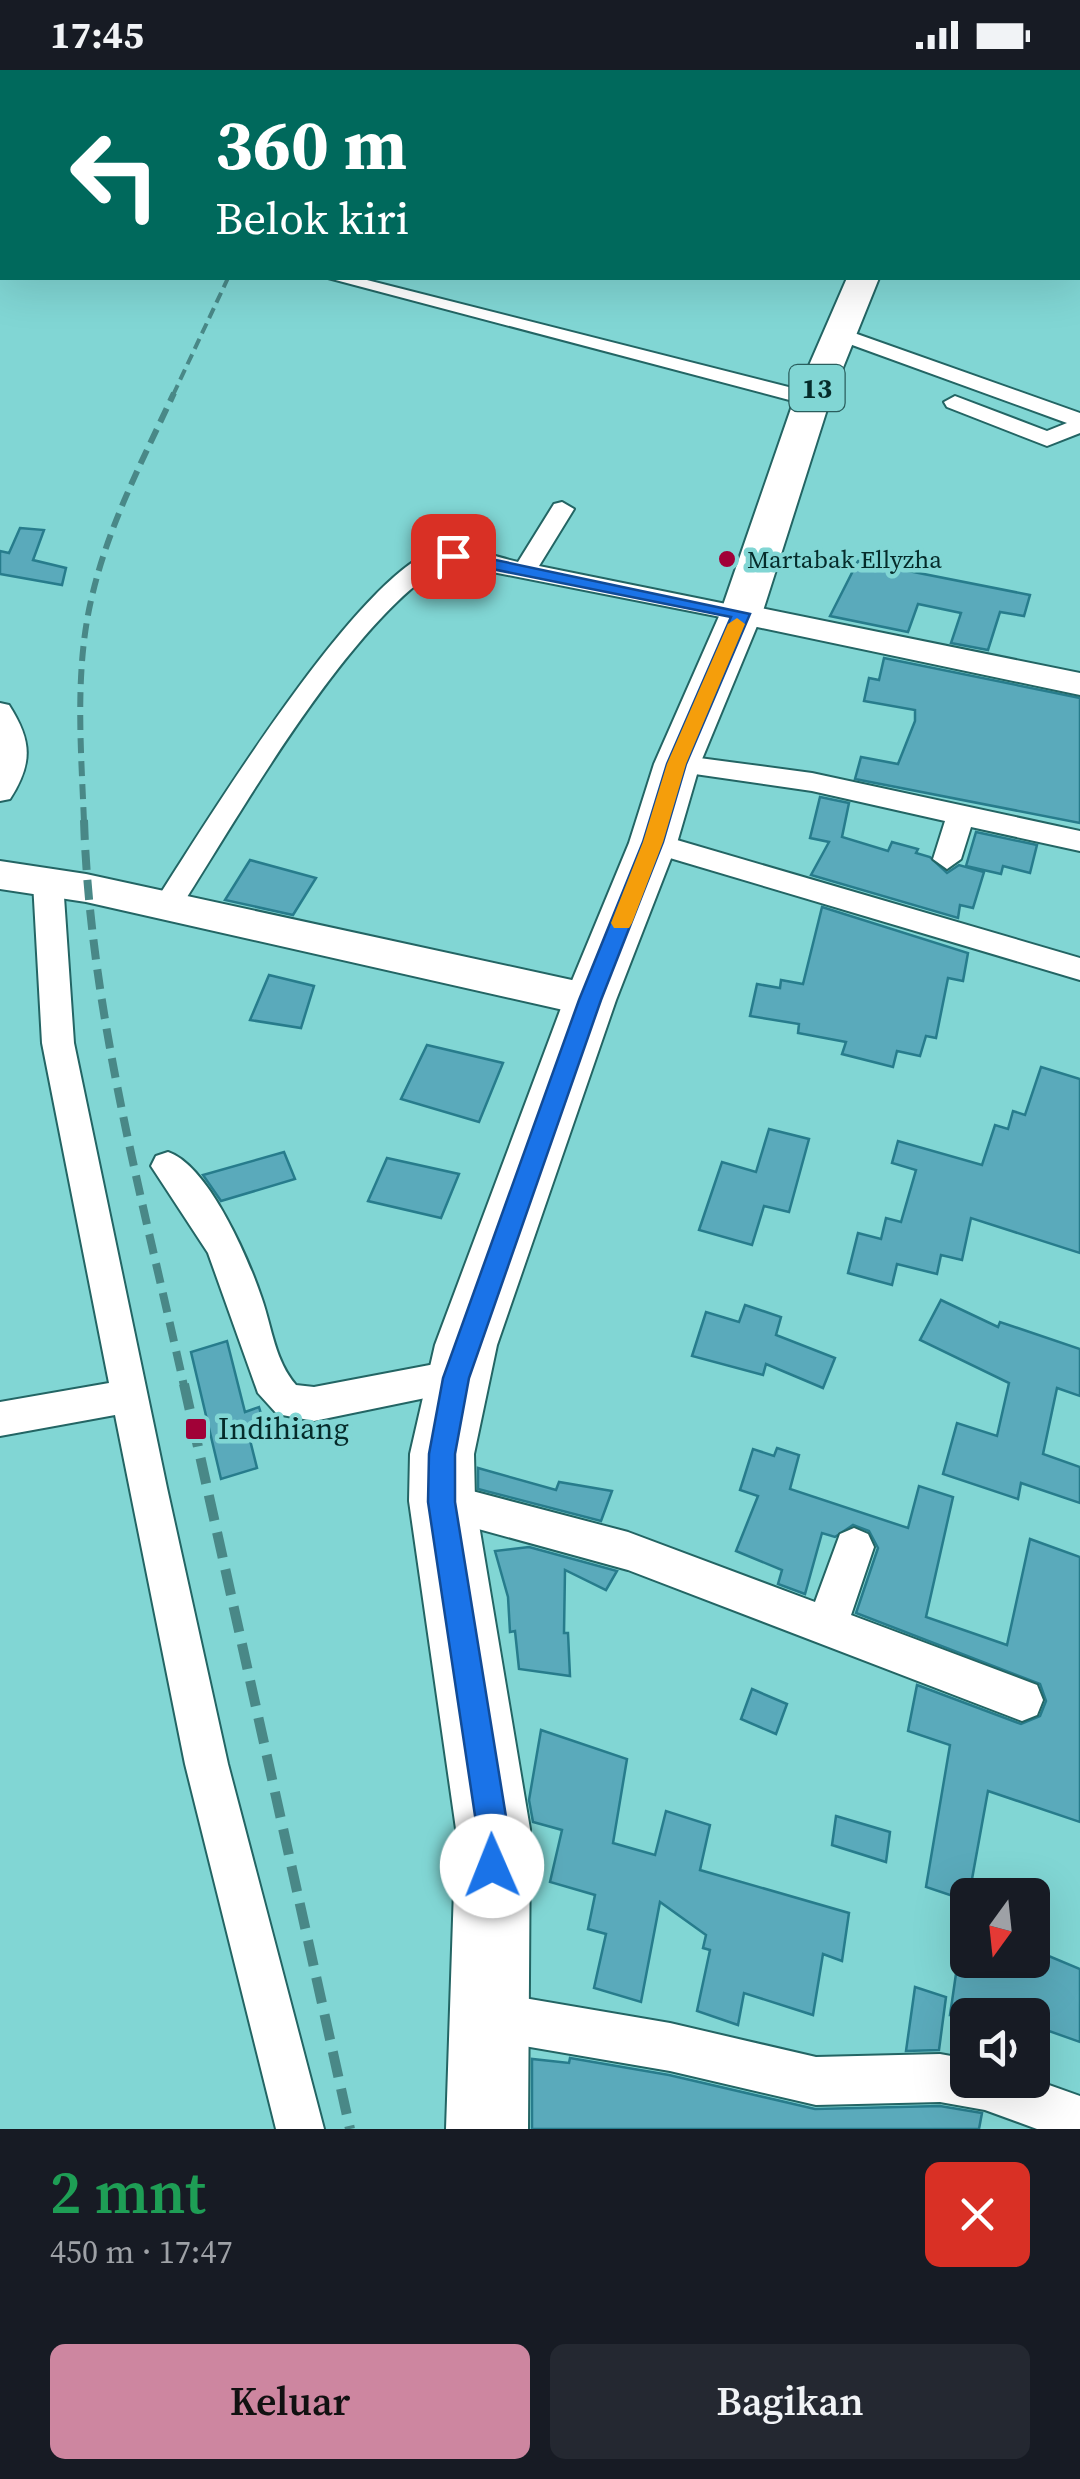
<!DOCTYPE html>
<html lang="id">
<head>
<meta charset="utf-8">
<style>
  body { margin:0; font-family:"Source Serif 4",serif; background:#242831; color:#f1f3f6; height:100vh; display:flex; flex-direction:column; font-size:38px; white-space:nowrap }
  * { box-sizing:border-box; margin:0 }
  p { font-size:32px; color:#9ea1a6 }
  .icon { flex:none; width:55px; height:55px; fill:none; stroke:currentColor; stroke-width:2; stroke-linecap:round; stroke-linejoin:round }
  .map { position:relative; height:2059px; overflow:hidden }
  .details { display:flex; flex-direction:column; background:#171b24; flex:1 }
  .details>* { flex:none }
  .guide { position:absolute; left:0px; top:0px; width:1080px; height:210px; box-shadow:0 10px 40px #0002; background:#00695c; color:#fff; overflow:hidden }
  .needle { width:65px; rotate:195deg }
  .buttons { position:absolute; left:950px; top:1808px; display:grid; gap:20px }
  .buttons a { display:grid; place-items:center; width:100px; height:100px; border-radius:15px; background:#171b24; box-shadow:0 10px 40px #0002; font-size:50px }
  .pin { position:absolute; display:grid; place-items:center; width:85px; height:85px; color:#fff; margin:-42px; border-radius:20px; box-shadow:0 5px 15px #0006 }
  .me { position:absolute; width:110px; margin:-55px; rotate:359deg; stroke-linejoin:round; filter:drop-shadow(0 0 8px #0008) }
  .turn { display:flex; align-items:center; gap:35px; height:210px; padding:0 50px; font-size:45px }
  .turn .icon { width:130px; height:130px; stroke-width:2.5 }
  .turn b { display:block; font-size:70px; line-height:85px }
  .round { display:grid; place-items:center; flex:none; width:105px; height:105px; border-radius:15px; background:#242831 }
  .summary { display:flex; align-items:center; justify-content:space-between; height:170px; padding:0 50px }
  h1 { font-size:60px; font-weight:600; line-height:75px; color:#1e9e55 }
  .primary-button { display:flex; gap:20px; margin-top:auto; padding:20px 50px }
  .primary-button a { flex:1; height:115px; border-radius:15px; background:#cd86a0; color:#111; font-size:40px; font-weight:600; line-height:115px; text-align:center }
  .primary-button a+a { background:#242831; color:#f1f3f6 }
  .status { display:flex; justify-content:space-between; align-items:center; height:70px; padding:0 50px; background:#171b24; direction:ltr }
  .status svg { height:28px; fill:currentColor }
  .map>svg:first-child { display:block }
  .building { fill:#5aaabb; stroke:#277c8c; stroke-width:2.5 }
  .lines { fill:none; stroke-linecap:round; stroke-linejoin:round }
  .street-casing { stroke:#236564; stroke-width:4 }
  .secondary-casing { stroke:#236564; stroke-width:4 }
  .highway-casing { stroke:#236564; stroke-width:4 }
  .street { fill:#fff; fill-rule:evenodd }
  .secondary { fill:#fff; fill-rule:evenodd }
  .highway { fill:#fff; fill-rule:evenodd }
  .rail-far3 { stroke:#498887; stroke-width:4; stroke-dasharray:11 6; stroke-linecap:butt }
  .rail-far2 { stroke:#498887; stroke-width:6; stroke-dasharray:15 8; stroke-linecap:butt }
  .rail-far1 { stroke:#498887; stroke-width:8; stroke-dasharray:20 10; stroke-linecap:butt }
  .rail { stroke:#498887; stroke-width:10; stroke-dasharray:26 12; stroke-linecap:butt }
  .route { fill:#1a73e8; stroke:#114b97; stroke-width:2.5 }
  .slow { fill:#f59e0b }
  .poi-dot { fill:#a10137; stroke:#81d6d4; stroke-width:4 }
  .labels { text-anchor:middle; stroke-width:9; stroke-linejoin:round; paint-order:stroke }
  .far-poi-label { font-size:25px; fill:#052b2a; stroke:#81d6d4; text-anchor:start }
  .shield { fill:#81d6d4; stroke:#2a5e5d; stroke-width:2.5 }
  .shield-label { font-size:28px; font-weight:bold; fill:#052b2a }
  .poi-label { font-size:30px; fill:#052b2a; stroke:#81d6d4; text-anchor:start }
</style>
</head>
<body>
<div class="status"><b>17:45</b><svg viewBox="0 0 49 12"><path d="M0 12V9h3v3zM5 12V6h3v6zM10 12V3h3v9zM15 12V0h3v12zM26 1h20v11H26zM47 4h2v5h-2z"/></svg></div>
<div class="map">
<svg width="1080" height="2059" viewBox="0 0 1080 2059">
  <rect width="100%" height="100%" fill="#81d6d4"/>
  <g class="building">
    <polygon points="20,458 44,460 33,490 66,498 62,515 0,504 0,481 9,483"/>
    <polygon points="858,491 1030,525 1024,546 1000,542 988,580 951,573 961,543 918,534 908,562 830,546"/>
    <polygon points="884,588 1080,628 1080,753 855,709 861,687 898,694 915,651 915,640 864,631 869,608 879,610"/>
    <polygon points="820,727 849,733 842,767 888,781 892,772 918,779 916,783 930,787 947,803 959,795 984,802 973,838 960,835 958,848 811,805 829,772 810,768"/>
    <polygon points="976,762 1037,775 1030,803 1003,796 1001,804 966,796"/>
    <polygon points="250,790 316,808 293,845 225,830"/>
    <polygon points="822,837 968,883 963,911 948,908 936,968 926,966 920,986 897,981 893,997 842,984 846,972 798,963 799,954 750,946 757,914 780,918 781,910 803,914"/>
    <polygon points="269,905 314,916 301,958 250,950"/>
    <polygon points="427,975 503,993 479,1052 401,1029"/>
    <polygon points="1041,997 1080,1009 1080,1183 971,1148 962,1190 941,1185 937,1204 897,1194 892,1215 848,1203 858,1163 881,1169 886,1148 901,1152 916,1100 892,1093 898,1071 982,1095 995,1055 1008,1059 1013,1041 1025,1045"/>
    <polygon points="769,1059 809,1069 789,1142 764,1136 752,1175 699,1160 722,1092 756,1102"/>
    <polygon points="284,1082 295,1109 221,1131 203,1105"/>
    <polygon points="387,1088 459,1104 441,1148 368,1131"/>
    <polygon points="941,1230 998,1257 1000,1252 1080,1279 1080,1326 1057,1318 1043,1384 1080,1397 1080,1433 1021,1413 1018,1429 943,1404 957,1353 997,1366 1009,1313 920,1270"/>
    <polygon points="745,1235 781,1247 776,1265 835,1288 823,1318 766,1294 763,1305 692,1286 706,1242 739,1252"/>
    <polygon points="227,1271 245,1342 259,1337 266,1361 249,1366 257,1398 221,1409 191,1282"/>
    <polygon points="777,1378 799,1385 790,1419 908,1458 919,1416 953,1427 926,1547 1007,1575 1030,1469 1080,1487 1080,1752 988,1721 968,1831 926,1817 950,1675 908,1661 917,1615 1021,1654 1040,1646 1046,1631 1040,1614 856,1543 878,1478 869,1461 853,1455 835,1467 822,1463 805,1524 778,1514 782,1500 736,1481 758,1426 740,1420 753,1379 774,1386"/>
    <polygon points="478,1398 556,1420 559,1412 612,1421 601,1451 478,1419"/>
    <polygon points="529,1477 617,1501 606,1520 565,1500 564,1563 568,1563 570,1606 519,1599 515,1561 510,1562 508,1527 495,1481"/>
    <polygon points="752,1619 787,1634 776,1664 741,1649"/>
    <polygon points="541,1660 627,1689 613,1773 655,1785 666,1741 710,1755 700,1800 849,1843 842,1891 823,1884 813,1945 744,1923 738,1955 697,1941 710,1880 703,1878 706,1865 660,1832 641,1932 594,1918 606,1864 588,1859 595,1825 550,1812 562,1760 533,1752 529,1730"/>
    <polygon points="836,1746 890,1762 886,1792 832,1775"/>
    <polygon points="1032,1879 1080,1899 1080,1972 1032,1955 1032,1945 950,1945 958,1890 1032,1890"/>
    <polygon points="915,1917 946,1927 939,1980 906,1981"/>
    <polygon points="570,1988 669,2005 815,2039 940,2036 982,2043 979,2059 532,2059 532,1989 569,1993"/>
  </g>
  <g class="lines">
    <defs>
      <g id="street">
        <polygon points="3,0 24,0 2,3"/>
        <polygon points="151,0 175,0 176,2 153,2"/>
        <polygon points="921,0 953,0 954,2 923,2"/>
        <polygon points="2,173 2,186 0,187 0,174"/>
        <polygon points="328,208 359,208 820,325 823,330 812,336"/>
        <polygon points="840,258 1080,343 1080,363 1047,376 947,337 944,332 955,326 1047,361 1067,353 833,268 833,260"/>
        <path d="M562 432 574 439 539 496 741 537 753 544 741 551 447 493C350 548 239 746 177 843H157L152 836 157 829C207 751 355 509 435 480 459 472 495 487 518 492L554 434Z"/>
        <path d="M0 633 9 635C32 671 33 693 10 729L0 731Z"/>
        <polygon points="677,685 812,703 1080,761 1080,781 971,757 961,789 947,799 933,789 945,751 812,721 667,700 663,694 667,688"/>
        <polygon points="653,763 1080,888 1080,910 643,780 639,773 643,766"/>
        <polygon points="48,802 63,812 74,973 167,1418 228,1694 324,2059 276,2059 185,1694 115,1345 0,1366 0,1332 109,1313 42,973 33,812"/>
        <path d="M168 1082C209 1096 249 1190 262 1229 272 1258 275 1291 296 1315L314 1317 456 1290 469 1295 474 1307 469 1319 314 1351 277 1344 258 1323 208 1183 151 1096 156 1086Z"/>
        <polygon points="442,1413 628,1462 815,1532 840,1464 854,1458 868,1464 874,1477 851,1545 1037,1615 1043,1630 1037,1645 1022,1651 628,1500 442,1449 428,1444 423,1431 428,1418"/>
        <polygon points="489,1922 670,1953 816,1987 940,1984 968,1989 968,2010 1032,2009 1080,2026 1080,2059 1037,2059 985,2040 940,2032 816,2035 670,2001 489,1970 472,1963 465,1946 472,1929"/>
      </g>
      <g id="secondary">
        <polygon points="741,534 1080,603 1080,625 729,551 724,544 729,537"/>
        <polygon points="0,791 86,804 590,914 605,919 611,930 605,941 590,946 86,832 0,819"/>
      </g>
      <polygon id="highway" points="847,208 879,208 830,330 762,544 700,694 677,773 616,930 497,1275 474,1384 475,1431 530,1759 528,2059 446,2059 456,1759 409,1431 410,1384 435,1275 564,930 629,773 654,694 720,544 794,330"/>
    </defs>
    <use href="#street" class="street-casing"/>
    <use href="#secondary" class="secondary-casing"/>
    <use href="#highway" class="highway-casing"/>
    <use href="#street" class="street"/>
    <use href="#secondary" class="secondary"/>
    <use href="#highway" class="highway"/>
    <polyline class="rail-far3" points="173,325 228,208"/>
    <path class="rail-far2" d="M84 752C81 676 74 597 93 522 110 452 144 387 174 323"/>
    <path class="rail-far1" d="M84 750C90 941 143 1130 184 1316"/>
    <polyline class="rail" points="184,1314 350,2059"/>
  </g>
  <polygon class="route" points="453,481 750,544 686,694 663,772 601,930 469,1308 455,1384 455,1432 508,1759 503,1808 492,1812 481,1808 476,1796 477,1759 428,1432 429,1384 443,1308 579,930 643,772 667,694 731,547 447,490 447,483"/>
  <polygon class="slow" points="737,548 745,554 686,694 663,772 632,853 629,858 614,858 611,853 643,772 667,694 728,554"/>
  <g class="poi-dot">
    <circle cx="727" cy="489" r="10"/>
    <rect x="184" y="1347" width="24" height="24" rx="5"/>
  </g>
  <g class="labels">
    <g class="far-poi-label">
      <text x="747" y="498">Martabak Ellyzha</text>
    </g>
    <rect class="shield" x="789.5" y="295" width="55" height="46" rx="8"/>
    <g class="shield-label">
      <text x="817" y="328">13</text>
    </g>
    <g class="poi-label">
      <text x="218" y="1369">Indihiang</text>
    </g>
  </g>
</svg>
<div class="buttons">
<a><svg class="needle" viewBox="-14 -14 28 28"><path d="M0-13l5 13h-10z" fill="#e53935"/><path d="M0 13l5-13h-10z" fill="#9ea1a6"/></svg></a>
<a><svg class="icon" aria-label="sound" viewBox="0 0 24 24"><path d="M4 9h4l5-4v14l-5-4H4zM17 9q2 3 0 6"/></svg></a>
</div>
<div class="pin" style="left:453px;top:486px;background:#d93025"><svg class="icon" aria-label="arrive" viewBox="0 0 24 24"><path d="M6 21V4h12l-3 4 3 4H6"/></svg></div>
<svg class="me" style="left:492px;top:1796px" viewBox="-20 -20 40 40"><circle r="19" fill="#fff"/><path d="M0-13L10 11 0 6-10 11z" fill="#1a73e8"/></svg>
<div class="guide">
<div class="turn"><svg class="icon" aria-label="left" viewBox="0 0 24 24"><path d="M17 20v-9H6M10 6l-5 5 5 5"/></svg><div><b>360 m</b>Belok kiri</div></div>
</div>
</div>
<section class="details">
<div class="summary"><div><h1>2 mnt</h1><p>450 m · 17:47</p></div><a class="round" style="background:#d93025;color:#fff"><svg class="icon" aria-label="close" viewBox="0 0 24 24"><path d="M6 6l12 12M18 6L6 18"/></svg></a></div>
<div class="primary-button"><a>Keluar</a><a>Bagikan</a></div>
</section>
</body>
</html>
